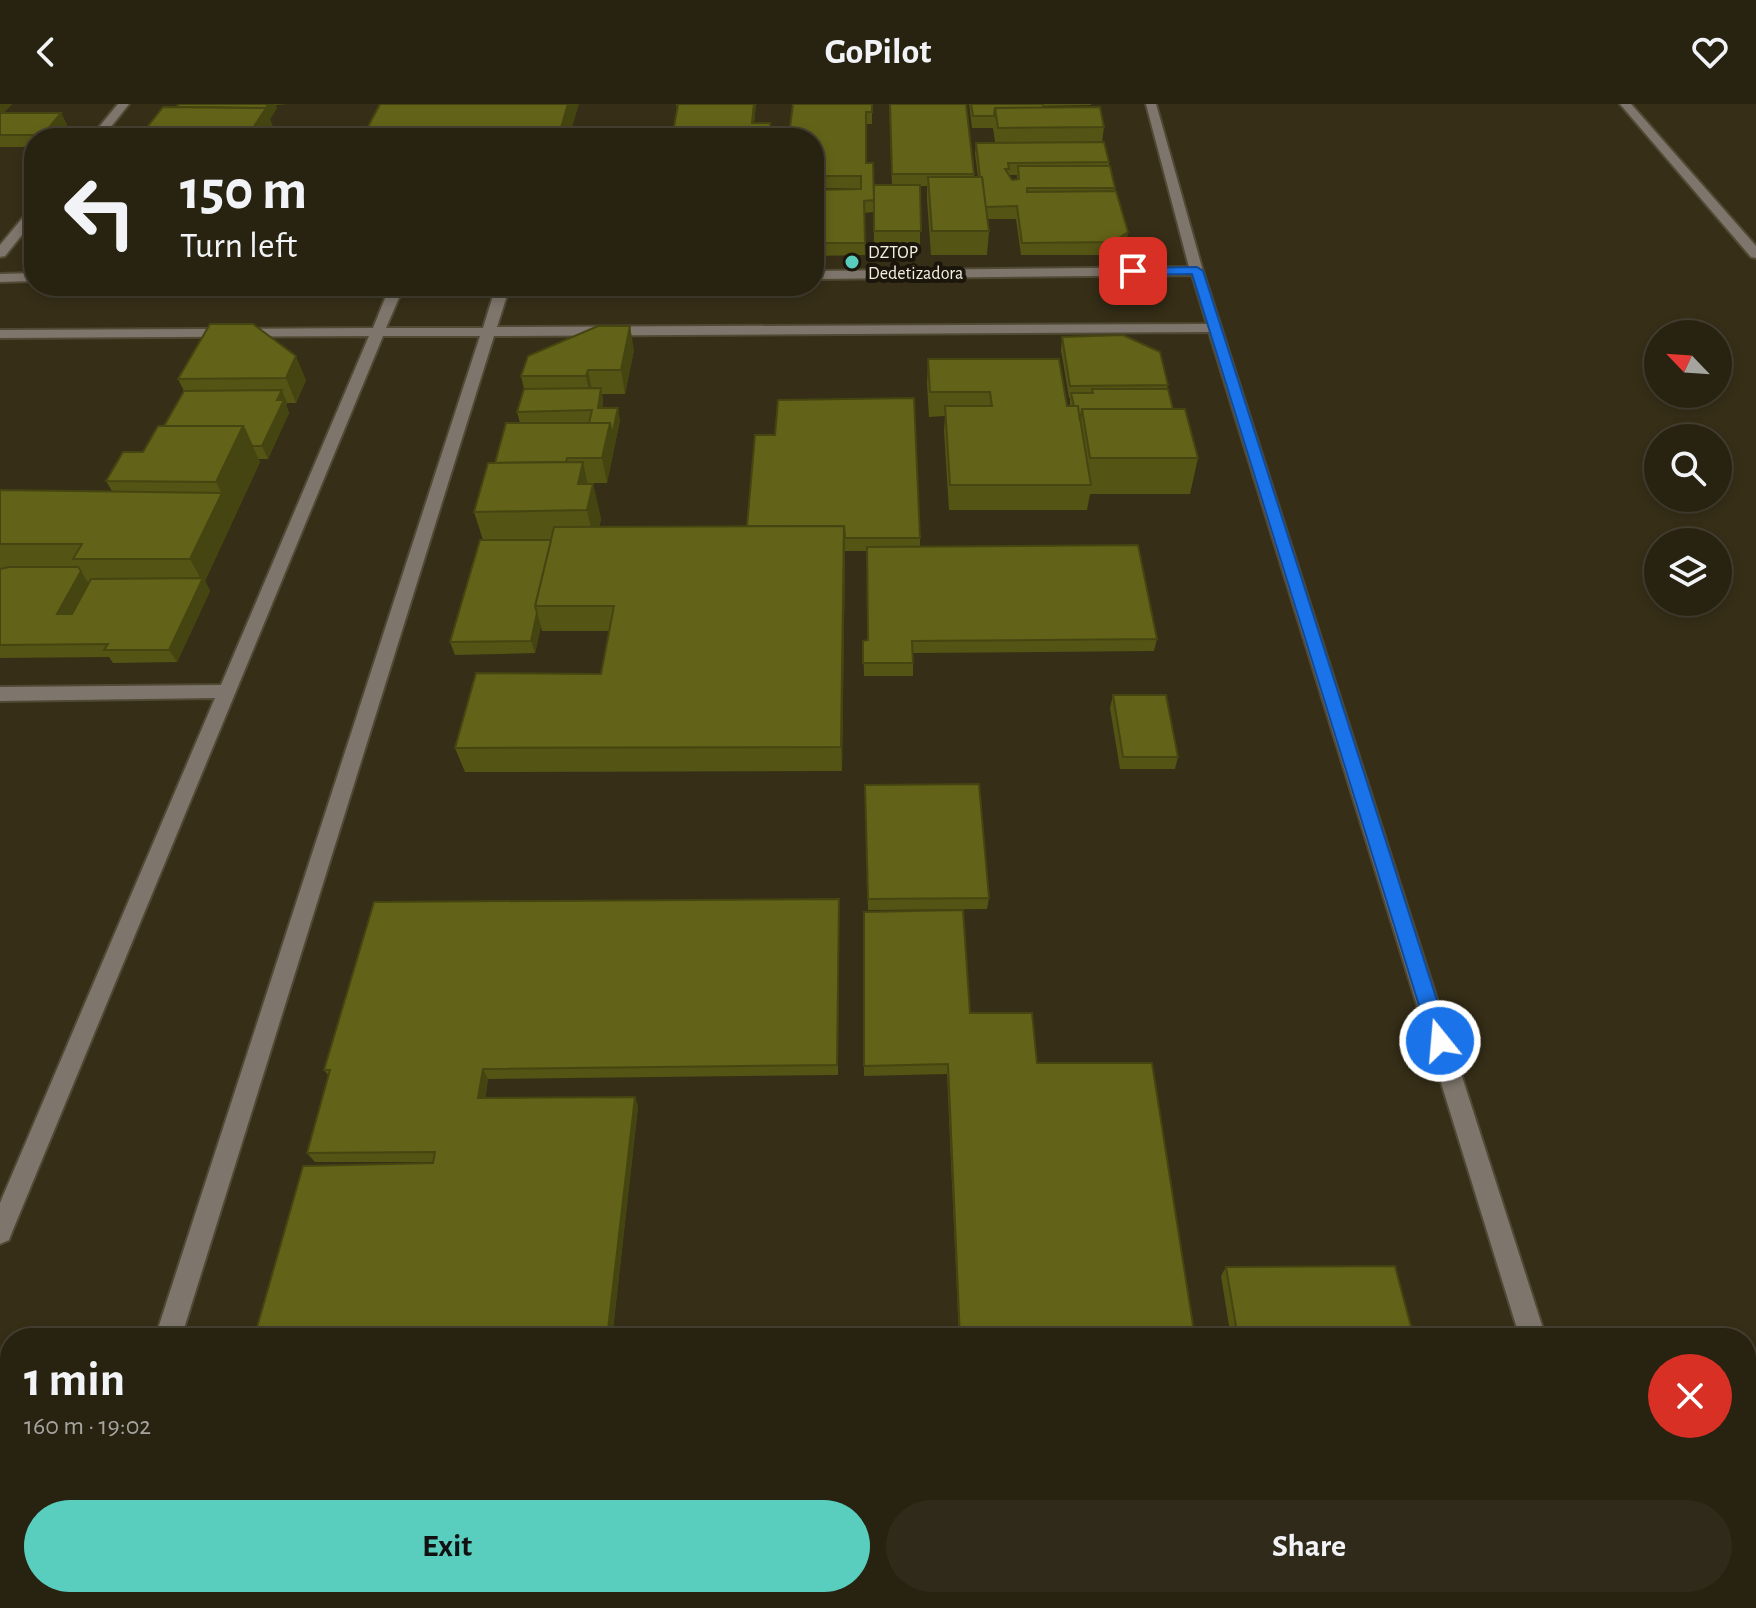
<!DOCTYPE html>
<html lang="en">
<head>
<meta charset="utf-8">
<style>
  body { margin:0; font-family:"Alegreya Sans",sans-serif; background:#302a1a; color:#f1f3f6; height:100vh; display:flex; flex-direction:column; font-size:30px; white-space:nowrap }
  * { box-sizing:border-box; margin:0 }
  p { font-size:26px; color:#a5a49f }
  .icon { flex:none; width:44px; height:44px; fill:none; stroke:currentColor; stroke-width:2; stroke-linecap:round; stroke-linejoin:round }
  .map { position:relative; flex:1; overflow:hidden }
  .drawer { position:absolute; left:0px; top:1224px; width:1756px; height:280px; display:flex; flex-direction:column; background:#282211; border-radius:32px 32px 0 0; box-shadow:0 4px 12px #0003,0 0 0 2px #443f31 }
  .drawer>* { flex:none }
  .banner { position:absolute; left:24px; top:24px; width:800px; height:168px; border-radius:32px; box-shadow:0 4px 12px #0003,0 0 0 2px #443f31; background:#282211; color:#f1f3f6; overflow:hidden }
  .needle { width:52px; rotate:295deg }
  .controls { position:absolute; left:1644px; top:216px; display:grid; gap:16px }
  .controls a { display:grid; place-items:center; width:88px; height:88px; border-radius:50%; background:#282211; box-shadow:0 4px 12px #0003,0 0 0 2px #443f31; font-size:40px }
  .pin { position:absolute; display:grid; place-items:center; width:68px; height:68px; color:#fff; margin:-34px; border-radius:16px; box-shadow:0 4px 12px #0006 }
  .me { position:absolute; width:88px; margin:-44px; rotate:343deg; stroke-linejoin:round; filter:drop-shadow(0 0 6px #0008) }
  .turn { display:flex; align-items:center; gap:28px; height:168px; padding:0 24px; font-size:36px }
  .turn .icon { width:104px; height:104px; stroke-width:2.5 }
  .turn b { display:block; font-size:56px; line-height:68px }
  .round { display:grid; place-items:center; flex:none; width:84px; height:84px; border-radius:42px; background:#302a1a }
  .summary { display:flex; align-items:center; justify-content:space-between; height:136px; padding:0 24px }
  h1 { font-size:48px; font-weight:700; line-height:60px }
  .cta { display:flex; gap:16px; margin-top:auto; padding:16px 24px }
  .cta a { flex:1; height:92px; border-radius:48px; background:#59cebe; color:#111; font-size:32px; font-weight:700; line-height:92px; text-align:center }
  .cta a+a { background:#302a1a; color:#f1f3f6 }
  header { display:flex; justify-content:space-between; align-items:center; height:104px; padding:0 24px; background:#282211; font-size:36px; font-weight:700 }
  .map>svg:first-child { display:block }
  .lines { fill:none; stroke-linecap:round; stroke-linejoin:round }
  .minor-casing { stroke:#514933; stroke-width:4 }
  .minor { fill:#7e766c; fill-rule:evenodd }
  .wall { fill:#545415; fill-rule:evenodd }
  .shaded-wall { fill:#454511 }
  .building { fill:#626218; stroke:#454511; stroke-width:2 }
  .route { fill:#1a73e8; stroke:#114b97; stroke-width:2 }
  .poi-dot { fill:#59cebe; stroke:#1a160c; stroke-width:3 }
  .labels { text-anchor:middle; stroke-width:8; stroke-linejoin:round; paint-order:stroke }
  .far-poi-label { font-size:18px; fill:#f4efe1; stroke:#1a160c; text-anchor:start }
</style>
</head>
<body>
<header><svg class="icon" aria-label="back" viewBox="0 0 24 24"><path d="M15 5l-7 7 7 7"/></svg>GoPilot<svg class="icon" aria-label="heart" viewBox="0 0 24 24"><path d="M12 20l-8-8c-3-5 5-10 8-4 3-6 11-1 8 4z"/></svg></header>
<div class="map">
<svg width="1756" height="1504" viewBox="0 0 1756 1504">
  <rect width="100%" height="100%" fill="#362e17"/>
  <g class="lines">
    <defs>
      <g id="minor">
        <polygon points="118,0 129,0 102,34 90,34"/>
        <polygon points="1146,0 1156,0 1203,167 1546,1234 1520,1234 1209,228 494,232 181,1234 155,1234 480,232 383,232 12,1128 9,1136 0,1140 0,1099 215,594 0,597 0,583 221,581 369,232 0,234 0,226 373,224 390,182 404,182 386,224 483,224 496,182 510,182 497,223 1207,220 1192,171 814,175 814,167 1189,163"/>
        <polygon points="1620,0 1631,0 1756,142 1756,154 1751,153"/>
        <polygon points="34,104 34,116 5,152 0,153 0,141 30,105"/>
        <polygon points="34,169 34,177 0,178 0,170"/>
        <polygon points="71,1494 99,1494 97,1504 67,1504"/>
        <polygon points="1601,1494 1629,1494 1633,1504 1603,1504"/>
      </g>
    </defs>
    <use href="#minor" class="minor-casing"/>
    <use href="#minor" class="minor"/>
  </g>
  <g class="wall">
    <polygon points="0,0 12,0 3,9 61,9 67,21 56,34 34,34 34,43 0,43"/>
    <polygon points="179,0 288,0 275,1 277,4 270,15 274,26 270,34 149,34 145,26 176,3"/>
    <path d="M676 0H756L754 19H770L771 24 790 23 872 0V20H866V59L874 92 892 81 889 0H966L974 73H978L975 50 976 39 995 38 993 24H972L969 0H1091V1L1043 2V4L1104 23 1102 38 1109 58V62L1115 84V87L1128 128 1126 140 1111 151H1021L1016 115H987L989 127 987 151H931L927 96V82H920V151H874V108L864 109 865 151 814 152V86L861 84H814V34L677 3ZM1009 71H1017V75L1012 76Z"/>
    <polygon points="210,220 306,276 296,299 287,299 286,301 289,309 268,355 258,355 260,358 205,477 210,487 177,558 113,559 109,553 0,554 0,386 112,387 106,377 143,348 164,322 184,287 178,275"/>
    <polygon points="1062,233 1168,281 1167,285 1173,305 1198,354 1190,390 1090,390 1087,406 949,406 944,327 945,312 929,313 927,280 928,255 1067,302 1070,302 1070,294 1069,294 1061,246"/>
    <polygon points="634,246 625,290 602,290 603,297 602,304 620,316 607,379 588,379 593,380 601,415 599,423 920,434 920,443 1157,535 1154,547 913,549 913,572 864,572 863,537 868,536 867,447 845,447 842,667 465,668 455,644 601,570 610,527 542,527 541,522 535,549 455,551 450,538 483,436 474,408 495,359 520,319 517,308 524,285 521,272"/>
    <polygon points="1113,591 1178,653 1175,665 1120,665 1110,604"/>
    <polygon points="865,681 989,794 987,805 868,806"/>
    <polygon points="839,795 838,971 488,975 485,994 635,993 638,1003 612,1234 254,1234 433,1059 433,1058 315,1058 307,1049 328,971 324,966"/>
    <polygon points="864,808 970,909 1037,959 1195,1234 959,1234 947,970 864,972"/>
    <polygon points="1226,1163 1414,1234 1231,1234 1221,1172"/>
  </g>
  <g class="shaded-wall">
    <polygon points="0,0 12,0 0,13"/>
    <polygon points="268,0 275,0 277,4 270,15 274,26 270,34 257,34 253,24"/>
    <polygon points="568,0 579,0 569,34 558,34"/>
    <polygon points="754,0 756,0 753,31 752,19"/>
    <polygon points="61,9 67,21 56,34 44,34 43,31"/>
    <polygon points="1128,128 1126,140 1111,151 1113,138"/>
    <polygon points="630,222 634,246 625,290 621,266"/>
    <polygon points="296,252 306,276 296,299 286,274"/>
    <polygon points="588,266 593,290 591,297 586,272"/>
    <polygon points="601,284 603,297 601,317 598,304"/>
    <polygon points="282,286 287,299 286,301 289,309 268,355 262,342"/>
    <polygon points="618,304 620,316 607,379 602,354 610,319"/>
    <polygon points="243,322 260,358 234,414 216,378"/>
    <polygon points="583,358 590,391 593,380 601,415 595,442 587,406 578,380"/>
    <polygon points="222,389 234,414 205,477 210,487 177,558 169,546 202,477 190,455"/>
    <polygon points="844,422 845,447 842,667 841,643"/>
    <polygon points="81,467 89,480 66,522 57,510"/>
    <polygon points="537,509 541,522 535,549 531,537"/>
    <polygon points="483,965 488,975 484,1004 478,994"/>
    <polygon points="635,993 638,1003 612,1234 607,1234"/>
    <polygon points="330,1494 350,1494 348,1504 328,1504"/>
  </g>
  <g class="building">
    <polygon points="179,0 268,0 266,4 176,3"/>
    <polygon points="380,0 568,0 558,34 362,34"/>
    <polygon points="678,0 754,0 752,19 770,19 770,24 790,23 793,0 872,0 872,8 866,8 866,59 873,59 874,96 864,97 865,139 814,139 814,86 861,85 861,72 814,72 814,34 672,34"/>
    <polygon points="890,0 966,0 974,70 892,70"/>
    <polygon points="971,0 1043,0 1043,4 995,4 994,12 973,12"/>
    <polygon points="163,3 266,4 253,24 145,26"/>
    <polygon points="1100,3 1104,23 998,24 995,4"/>
    <polygon points="0,9 61,9 43,31 0,31"/>
    <polygon points="1104,38 1109,58 1008,59 1009,65 1005,65 1012,76 1019,75 1018,62 1110,62 1115,84 1027,84 1027,88 1116,87 1128,128 1113,138 1022,139 1017,102 985,103 982,73 980,73 976,39"/>
    <polygon points="928,73 982,73 989,127 932,127"/>
    <polygon points="874,81 920,81 921,127 874,127"/>
    <polygon points="210,220 253,220 296,252 286,274 178,275"/>
    <polygon points="598,222 630,222 621,266 588,266 586,272 521,272 528,252"/>
    <polygon points="1123,231 1160,248 1168,281 1070,282 1062,233"/>
    <polygon points="928,255 1059,255 1067,302 1078,302 1091,381 950,381 945,302 992,302 990,288 930,288"/>
    <polygon points="601,284 598,304 618,304 612,331 610,319 589,319 592,306 517,308 524,285"/>
    <polygon points="1092,285 1168,285 1173,305 1082,305 1080,317 1078,302 1074,302 1071,289 1093,289"/>
    <polygon points="282,286 277,296 284,296 262,342 252,342 243,322 164,322 184,287"/>
    <polygon points="914,294 920,434 845,434 844,422 747,422 755,331 775,331 778,296"/>
    <polygon points="1082,305 1185,305 1198,354 1090,354"/>
    <polygon points="506,319 610,319 602,354 567,354 566,358 495,359"/>
    <polygon points="158,322 243,322 216,378 106,377 123,348 143,348"/>
    <polygon points="583,358 578,380 593,380 587,406 474,408 488,359"/>
    <polygon points="0,386 222,389 190,455 73,455 82,440 0,440"/>
    <polygon points="844,422 841,643 455,644 476,569 601,570 614,502 535,502 554,423"/>
    <polygon points="480,436 551,436 535,502 537,509 531,537 450,538"/>
    <polygon points="1138,441 1157,535 912,537 913,559 863,559 863,537 868,536 867,443"/>
    <polygon points="9,463 78,463 81,467 57,510 72,510 91,475 203,474 169,546 104,546 108,540 0,541 0,465"/>
    <polygon points="1113,591 1166,591 1178,653 1123,653"/>
    <polygon points="979,680 989,794 868,795 865,681"/>
    <polygon points="839,795 837,961 483,965 478,994 635,993 607,1234 254,1234 303,1062 433,1059 435,1048 307,1049 330,966 324,966 374,798"/>
    <polygon points="963,806 970,909 1032,909 1037,959 1152,959 1195,1234 960,1234 948,960 864,962 864,808"/>
    <polygon points="1395,1162 1414,1234 1238,1234 1226,1163"/>
    <polygon points="165,1494 330,1494 328,1504 162,1504"/>
    <polygon points="962,1494 1229,1494 1231,1504 962,1504"/>
  </g>
  <polygon class="route" points="1197,163 1203,167 1450,937 1447,943 1440,946 1433,943 1430,937 1192,170 1133,171 1127,167 1133,164"/>
  <circle class="poi-dot" cx="852" cy="158" r="8"/>
  <g class="labels">
    <g class="far-poi-label">
      <text x="868" y="154">DZTOP<tspan x="868" dy="21">Dedetizadora</tspan></text>
    </g>
  </g>
</svg>
<div class="controls">
<a><svg class="needle" viewBox="-14 -14 28 28"><path d="M0-13l5 13h-10z" fill="#e53935"/><path d="M0 13l5-13h-10z" fill="#a5a49f"/></svg></a>
<a><svg class="icon" aria-label="search" viewBox="0 0 24 24"><circle cx="10" cy="10" r="6"/><path d="M15 15l6 6"/></svg></a>
<a><svg class="icon" aria-label="layers" viewBox="0 0 24 24"><path d="M12 4l9 5-9 5-9-5zM3 14l9 5 9-5"/></svg></a>
</div>
<div class="pin" style="left:1133px;top:167px;background:#d93025"><svg class="icon" aria-label="arrive" viewBox="0 0 24 24"><path d="M6 21V4h12l-3 4 3 4H6"/></svg></div>
<svg class="me" style="left:1440px;top:937px" viewBox="-20 -20 40 40"><circle r="17" fill="#1a73e8" stroke="#fff" stroke-width="3"/><path d="M0-11L8 9 0 5-8 9z" fill="#fff"/></svg>
<div class="banner">
<div class="turn"><svg class="icon" aria-label="left" viewBox="0 0 24 24"><path d="M17 20v-9H6M10 6l-5 5 5 5"/></svg><div><b>150 m</b>Turn left</div></div>
</div>
<section class="drawer">
<div class="summary"><div><h1>1 min</h1><p>160 m · 19:02</p></div><a class="round" style="background:#d93025;color:#fff"><svg class="icon" aria-label="close" viewBox="0 0 24 24"><path d="M6 6l12 12M18 6L6 18"/></svg></a></div>
<div class="cta"><a>Exit</a><a>Share</a></div>
</section>
</div>
</body>
</html>
